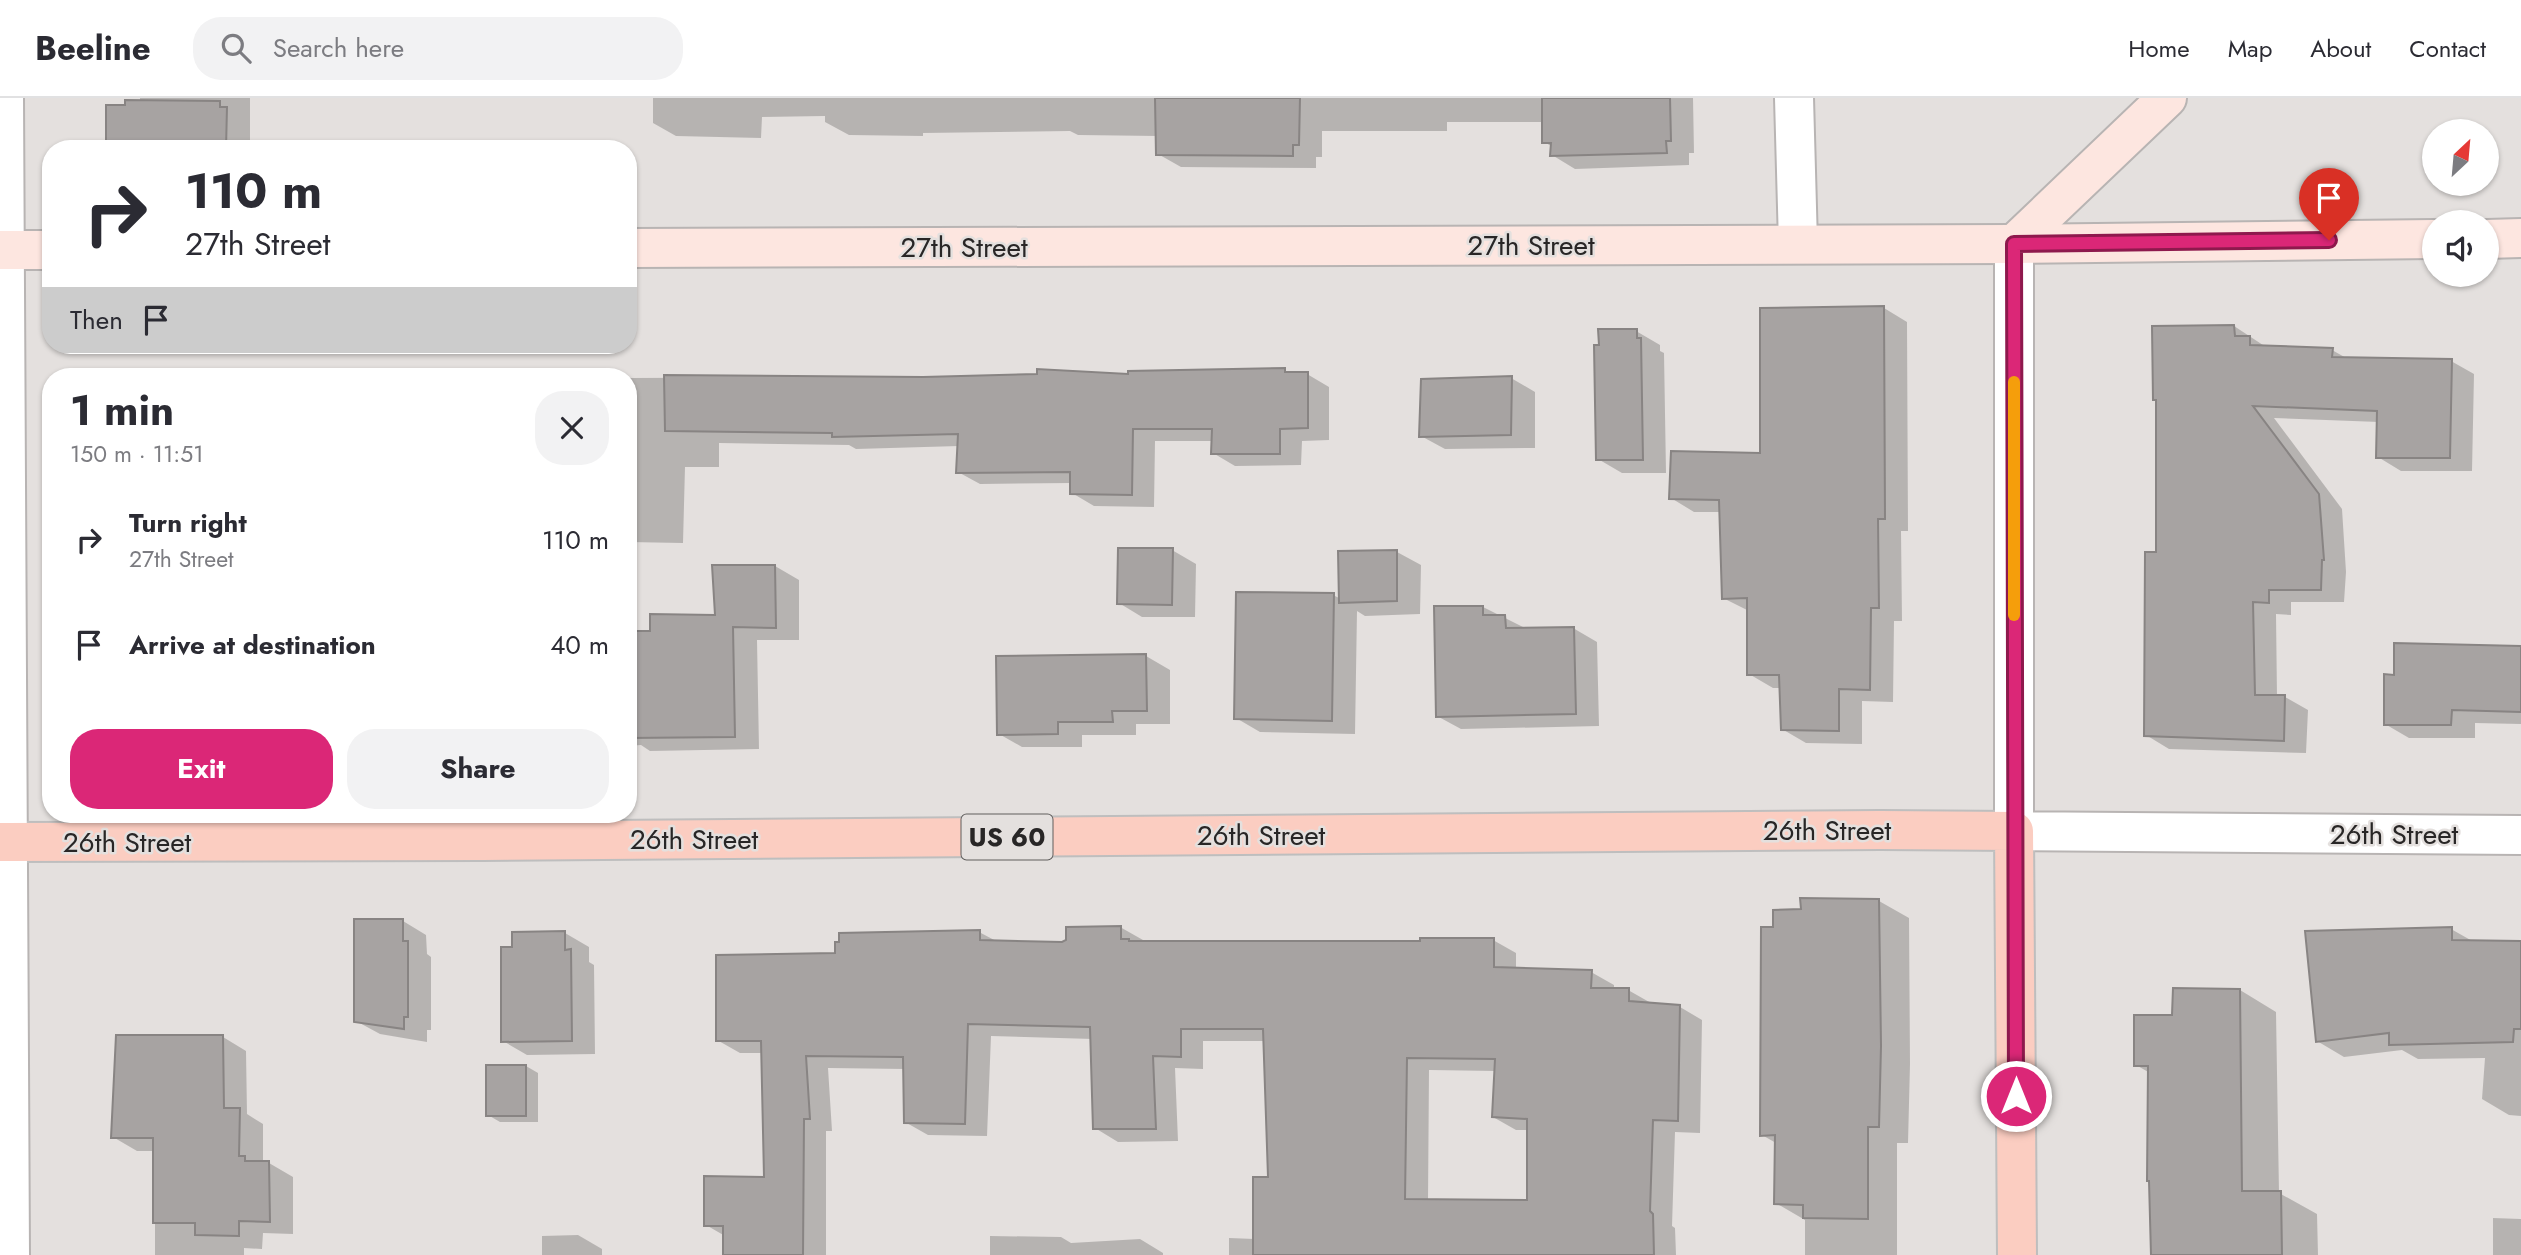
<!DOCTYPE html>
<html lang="en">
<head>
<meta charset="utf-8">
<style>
  body { margin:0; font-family:Jost,sans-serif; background:#f2f2f3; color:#2b2b33; height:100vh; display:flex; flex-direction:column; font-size:26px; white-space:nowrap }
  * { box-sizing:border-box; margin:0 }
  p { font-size:23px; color:#7c7c81 }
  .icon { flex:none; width:38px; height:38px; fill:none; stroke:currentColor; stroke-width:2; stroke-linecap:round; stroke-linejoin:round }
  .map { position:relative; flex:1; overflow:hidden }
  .side { position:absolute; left:42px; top:270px; width:595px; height:455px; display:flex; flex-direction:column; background:#fff; border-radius:28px; box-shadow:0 2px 5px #0004 }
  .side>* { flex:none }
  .banner { position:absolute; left:42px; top:42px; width:595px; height:214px; border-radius:28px; box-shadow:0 2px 5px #0004; background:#fff; color:#2b2b33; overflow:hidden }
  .needle { width:46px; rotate:26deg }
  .tools { position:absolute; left:2422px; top:21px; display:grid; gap:14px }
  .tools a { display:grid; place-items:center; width:77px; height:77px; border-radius:50%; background:#fff; box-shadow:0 2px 5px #0004; font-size:35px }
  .pin { position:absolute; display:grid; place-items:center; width:60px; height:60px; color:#fff; margin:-72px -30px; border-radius:50% 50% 50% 0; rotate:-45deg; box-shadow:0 0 7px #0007 }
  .pin .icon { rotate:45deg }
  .me { position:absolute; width:77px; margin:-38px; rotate:0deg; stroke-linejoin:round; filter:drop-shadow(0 0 5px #0008) }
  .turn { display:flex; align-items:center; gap:24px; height:147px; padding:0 28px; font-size:32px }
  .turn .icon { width:91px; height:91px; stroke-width:2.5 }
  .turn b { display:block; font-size:49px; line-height:60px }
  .then { display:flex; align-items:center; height:66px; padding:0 28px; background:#0003; gap:14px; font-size:26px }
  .round { display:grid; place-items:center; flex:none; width:74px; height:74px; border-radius:28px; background:#f2f2f3 }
  .summary { display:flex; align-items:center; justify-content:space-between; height:119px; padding:0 28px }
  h1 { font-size:42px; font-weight:700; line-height:52px }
  .primary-button { display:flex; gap:14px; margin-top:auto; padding:14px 28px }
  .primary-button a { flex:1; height:80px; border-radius:28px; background:#db2777; color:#fff; font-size:28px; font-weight:700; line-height:80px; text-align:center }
  .primary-button a+a { background:#f2f2f3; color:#2b2b33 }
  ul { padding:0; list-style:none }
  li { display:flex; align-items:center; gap:21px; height:105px; padding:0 28px }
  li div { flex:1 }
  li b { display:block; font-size:26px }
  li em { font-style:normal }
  header { display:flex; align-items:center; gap:42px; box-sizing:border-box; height:98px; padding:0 35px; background:#fff; border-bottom:2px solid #e1e1e2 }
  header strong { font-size:33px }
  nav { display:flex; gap:38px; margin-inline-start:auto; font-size:24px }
  .search { width:490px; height:63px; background:#f2f2f3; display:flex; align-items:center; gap:18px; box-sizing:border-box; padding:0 24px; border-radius:28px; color:#7c7c81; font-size:26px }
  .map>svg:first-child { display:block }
  .shadow { fill:#0003; fill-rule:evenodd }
  .building { fill:#a7a3a2; stroke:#888483; stroke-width:2; fill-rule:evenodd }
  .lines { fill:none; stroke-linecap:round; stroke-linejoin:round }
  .street-casing { stroke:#b8b4b3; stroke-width:42 }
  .secondary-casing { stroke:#b8b4b3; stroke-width:42 }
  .primary-casing { stroke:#bebebe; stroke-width:42 }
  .street { stroke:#fff; stroke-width:38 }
  .secondary { stroke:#fde6e0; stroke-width:38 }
  .primary { stroke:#fbcdc1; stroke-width:38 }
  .route-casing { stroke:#8e194d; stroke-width:18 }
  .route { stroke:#db2777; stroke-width:12 }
  .slow { stroke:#f59e0b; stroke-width:12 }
  .labels { text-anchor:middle; stroke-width:5; stroke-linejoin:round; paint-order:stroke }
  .shield { fill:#e4e0de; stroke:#605e5d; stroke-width:2 }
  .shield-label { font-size:26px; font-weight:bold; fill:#282626 }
  .street-label { font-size:28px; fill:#282626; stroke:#e4e0de }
</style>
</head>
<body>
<header>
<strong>Beeline</strong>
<div class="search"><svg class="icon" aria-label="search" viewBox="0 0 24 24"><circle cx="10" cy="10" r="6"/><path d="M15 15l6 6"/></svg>Search here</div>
<nav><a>Home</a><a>Map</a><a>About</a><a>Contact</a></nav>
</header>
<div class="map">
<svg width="2521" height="1157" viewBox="0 0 2521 1157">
  <rect width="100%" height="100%" fill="#e4e0de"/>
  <g class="shadow">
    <polygon points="140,0 250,0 250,51 107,51 126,9 140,4"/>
    <polygon points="653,0 1693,0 1694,55 1689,55 1689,67 1575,71 1552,57 1553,49 1544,44 1543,24 1447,24 1447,33 1322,33 1322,59 1316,59 1316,70 1181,69 1158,56 1158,38 1078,37 1070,33 923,35 923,38 849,37 825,24 825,18 762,19 761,40 676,38 653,25"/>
    <polygon points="1884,210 1907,224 1908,433 1901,433 1902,523 1894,523 1893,604 1862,603 1862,646 1806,645 1782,631 1781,590 1773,590 1749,576 1749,513 1723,500 1721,414 1694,414 1671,400 1761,357"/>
    <polygon points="2234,228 2266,249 2332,252 2348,261 2451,263 2474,276 2472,373 2401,373 2378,359 2379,324 2274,320 2342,411 2346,474 2344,504 2291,504 2291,517 2276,516 2277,599 2285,599 2308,612 2306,655 2169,651 2146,637 2158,456 2158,303 2155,301"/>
    <polygon points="1636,233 1660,247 1660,253 1664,255 1666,375 1622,375 1598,361"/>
    <polygon points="1284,272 1291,276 1307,276 1329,289 1329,342 1302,343 1301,367 1235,368 1213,355 1213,343 1155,343 1154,409 1094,408 1072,395 1072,385 980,386 958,374 959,348 856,351 849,347 719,345 719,369 685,369 683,445 628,444 628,280 1130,278"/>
    <polygon points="246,275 251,278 170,278 170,276"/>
    <polygon points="375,276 435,276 439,278 531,276 534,278 375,278"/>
    <polygon points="1511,280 1535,294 1535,350 1445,351 1421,338"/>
    <polygon points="1172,452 1196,466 1195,519 1142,519 1119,505"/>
    <polygon points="1397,454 1421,467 1420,516 1365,518 1357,513 1355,636 1260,634 1236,620 1333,497 1341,501 1339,455"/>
    <polygon points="775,468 799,482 799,542 757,542 759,651 650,653 641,647 628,648 628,547 652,535 716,519"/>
    <polygon points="1483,509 1527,531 1573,530 1597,544 1599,628 1461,631 1437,618"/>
    <polygon points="2521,549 2521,626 2475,625 2475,640 2409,640 2385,626 2395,579"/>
    <polygon points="1146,558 1170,572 1170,626 1136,626 1136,637 1082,637 1082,649 1022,649 999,636"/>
    <polygon points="1879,803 1909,820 1910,966 1908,1045 1897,1045 1897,1157 1805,1157 1805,1122 1776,1105 1776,1045 1762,1037 1775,831 1803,813"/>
    <polygon points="403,823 426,837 427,856 431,859 431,932 427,932 427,944 380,936 356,923"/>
    <path d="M1120 829 1143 842V845L1421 844 1493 842 1516 855V872L1591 874 1614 887V892H1628L1651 905 1680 909 1702 922 1700 1035 1675 1034 1672 1128 1675 1130 1676 1157H1229V1140L1255 1141 1270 1081 1265 943H1203V971L1175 970 1178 1043 1118 1044 1095 1030 1093 941 991 938 987 1038 928 1037 905 1024V971L828 970 832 1033H826V1157H725V1138L706 1127 766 1080 763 955H740L717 942 837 857 979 834 998 844 1063 845ZM1429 972 1496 973 1493 1019 1516 1032H1528L1529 1104 1428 1103Z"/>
    <polygon points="2451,831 2474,844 2521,845 2521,1018 2509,1017 2482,1001 2485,960 2418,961 2402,952 2344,959 2317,943"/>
    <polygon points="565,835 589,849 589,864 594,867 595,956 527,957 503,943 514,850"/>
    <polygon points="2240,892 2276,914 2279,1095 2317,1116 2318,1157 2152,1157 2150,975 2136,967 2174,919"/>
    <polygon points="223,939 246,953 247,1016 263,1026 263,1065 269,1065 293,1079 293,1136 263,1135 262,1151 244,1150 244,1157 155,1157 155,1053 137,1053 113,1039"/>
    <polygon points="526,968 538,975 538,1024 500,1024 488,1017"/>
    <polygon points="2493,1120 2521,1121 2521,1157 2493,1157"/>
    <polygon points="578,1137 602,1151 602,1157 542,1157 542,1138"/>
    <polygon points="990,1138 1061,1139 1071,1145 1140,1141 1163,1155 1163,1157 990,1157"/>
  </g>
  <g class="building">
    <polygon points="1155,0 1300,0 1299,47 1293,47 1293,58 1156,57"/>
    <polygon points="1542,0 1670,0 1671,43 1666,43 1667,55 1550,58 1551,45 1542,45"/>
    <polygon points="125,2 220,3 220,9 227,9 226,51 106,51 106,7 125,7"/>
    <polygon points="1884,208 1885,421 1878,421 1879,510 1871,510 1870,592 1839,591 1839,633 1781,632 1779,577 1747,577 1747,500 1722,501 1719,402 1669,401 1671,353 1760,355 1760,210"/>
    <polygon points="2234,227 2235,238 2250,238 2250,247 2333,250 2332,259 2452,261 2450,360 2376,360 2377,313 2253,308 2319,396 2324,462 2322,462 2321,492 2269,492 2269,505 2253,504 2255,597 2285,597 2284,643 2144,638 2145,454 2156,454 2156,302 2153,302 2152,228"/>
    <polygon points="1598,231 1637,231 1637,240 1641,240 1643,362 1596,362 1594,247 1599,247"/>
    <polygon points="1285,270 1285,274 1308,274 1308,330 1280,331 1280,356 1211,356 1212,331 1133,331 1132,397 1070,396 1070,374 956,375 958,336 832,339 832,335 665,333 664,277 923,279 1037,276 1037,271 1128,276 1128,273"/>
    <polygon points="1512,278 1511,337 1419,339 1421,281"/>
    <polygon points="1118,450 1173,450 1172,507 1117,506"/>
    <polygon points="1397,452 1397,503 1339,505 1338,453"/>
    <polygon points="712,467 775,467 776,530 733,529 735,639 628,640 628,533 650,533 650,516 715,517"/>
    <polygon points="1236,494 1334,495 1332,623 1234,621"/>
    <polygon points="1434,508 1483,508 1483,517 1505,517 1506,530 1574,529 1576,616 1436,619"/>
    <polygon points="2394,545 2521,548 2521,614 2452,612 2451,627 2384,627 2384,576 2394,577"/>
    <polygon points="1146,556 1147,613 1112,613 1113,624 1058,624 1058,636 997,637 996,558"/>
    <polygon points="1800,800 1879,801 1881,948 1879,1029 1868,1029 1868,1121 1803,1120 1803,1107 1774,1106 1775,1037 1760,1038 1761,829 1773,829 1773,812 1801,811"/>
    <polygon points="354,821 403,821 403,843 408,843 408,919 404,919 404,931 354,924"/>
    <path d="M1121 828V841H1129V843H1420V840H1494V869L1592 872 1591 890H1629V903L1680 907 1678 1023 1653 1022 1650 1113 1653 1116 1654 1157H1253V1079H1268L1263 931H1181V959L1153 958 1156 1031H1093L1090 929 968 926 965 1026 904 1025 903 959 806 958 810 1021H804L803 1157H723V1128H704V1078L764 1079 761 943H716V857L835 855V844H839V835L980 832V842L1062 844 1066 842V829ZM1407 960 1495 961 1492 1019 1527 1021V1102L1405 1101Z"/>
    <polygon points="2452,829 2452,842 2521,843 2521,931 2514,931 2513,944 2389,947 2389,935 2316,944 2305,833"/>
    <polygon points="565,833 565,852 571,851 572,943 501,944 501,849 512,849 512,834"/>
    <polygon points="2173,890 2240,891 2242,1093 2281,1093 2282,1157 2151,1157 2149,1083 2147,1083 2148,968 2134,968 2134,917 2172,917"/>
    <polygon points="116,937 223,937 224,1010 240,1010 239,1058 245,1058 245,1063 269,1063 270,1124 239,1123 239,1138 195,1137 195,1125 153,1125 153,1040 111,1040"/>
    <rect x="486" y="967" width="40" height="51"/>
  </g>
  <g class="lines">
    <defs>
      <g id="street">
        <polyline points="4,0 10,1157"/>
        <polyline points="1794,0 1798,146"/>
        <polyline points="2014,146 2014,733 2521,737"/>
      </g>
      <g id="secondary">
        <polyline points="2487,141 2521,140"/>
        <polyline points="2014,146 2167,0"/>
        <polyline points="628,150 2014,146 2434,141"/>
        <polyline points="0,152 51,152"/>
      </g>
      <polyline id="primary" points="0,744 482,743 1880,732 2014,733 2017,1157"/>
    </defs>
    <use href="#street" class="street-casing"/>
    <use href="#secondary" class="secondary-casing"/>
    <use href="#primary" class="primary-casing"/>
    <use href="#street" class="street"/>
    <use href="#secondary" class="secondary"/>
    <use href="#primary" class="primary"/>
  </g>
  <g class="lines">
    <defs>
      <polyline id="route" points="2016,998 2014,146 2329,142"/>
    </defs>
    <use href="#route" class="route-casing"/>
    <use href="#route" class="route"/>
    <polyline class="slow" points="2014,284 2014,517"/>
  </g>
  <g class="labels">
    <rect class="shield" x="961.5" y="716.5" width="91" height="45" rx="5"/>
    <g class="shield-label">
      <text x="1007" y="748">US 60</text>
    </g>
    <g class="street-label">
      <text x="1531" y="157">27th Street</text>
      <text x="964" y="159">27th Street</text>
      <text x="1827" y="742">26th Street</text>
      <text x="2394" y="746">26th Street</text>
      <text x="1261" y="747">26th Street</text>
      <text x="694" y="751">26th Street</text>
      <text x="127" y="754">26th Street</text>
    </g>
  </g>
</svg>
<div class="tools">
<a><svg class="needle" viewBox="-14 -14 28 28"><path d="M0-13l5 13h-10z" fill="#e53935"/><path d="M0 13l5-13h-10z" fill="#7c7c81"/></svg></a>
<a><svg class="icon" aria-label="sound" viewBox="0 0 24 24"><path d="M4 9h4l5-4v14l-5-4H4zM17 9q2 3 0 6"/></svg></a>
</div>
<div class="pin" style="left:2329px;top:142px;background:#d93025"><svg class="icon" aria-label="arrive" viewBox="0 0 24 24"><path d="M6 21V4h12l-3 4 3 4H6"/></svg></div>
<svg class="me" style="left:2016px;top:998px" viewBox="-20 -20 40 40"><circle r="17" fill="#db2777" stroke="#fff" stroke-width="3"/><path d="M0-11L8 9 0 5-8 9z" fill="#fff"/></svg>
<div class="banner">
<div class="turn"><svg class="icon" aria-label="right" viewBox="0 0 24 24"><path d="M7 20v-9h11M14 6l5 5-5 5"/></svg><div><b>110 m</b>27th Street</div></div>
<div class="then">Then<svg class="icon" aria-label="arrive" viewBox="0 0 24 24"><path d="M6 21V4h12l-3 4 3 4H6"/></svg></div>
</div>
<section class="side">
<div class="summary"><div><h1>1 min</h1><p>150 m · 11:51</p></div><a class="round"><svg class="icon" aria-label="close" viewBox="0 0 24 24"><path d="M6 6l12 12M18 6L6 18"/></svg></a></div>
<ul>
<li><svg class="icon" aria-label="right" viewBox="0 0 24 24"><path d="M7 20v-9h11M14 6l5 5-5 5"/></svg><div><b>Turn right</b><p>27th Street</p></div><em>110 m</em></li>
<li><svg class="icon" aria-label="arrive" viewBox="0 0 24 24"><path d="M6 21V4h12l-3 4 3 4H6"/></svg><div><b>Arrive at destination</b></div><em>40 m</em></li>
</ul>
<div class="primary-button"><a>Exit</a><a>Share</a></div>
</section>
</div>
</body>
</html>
